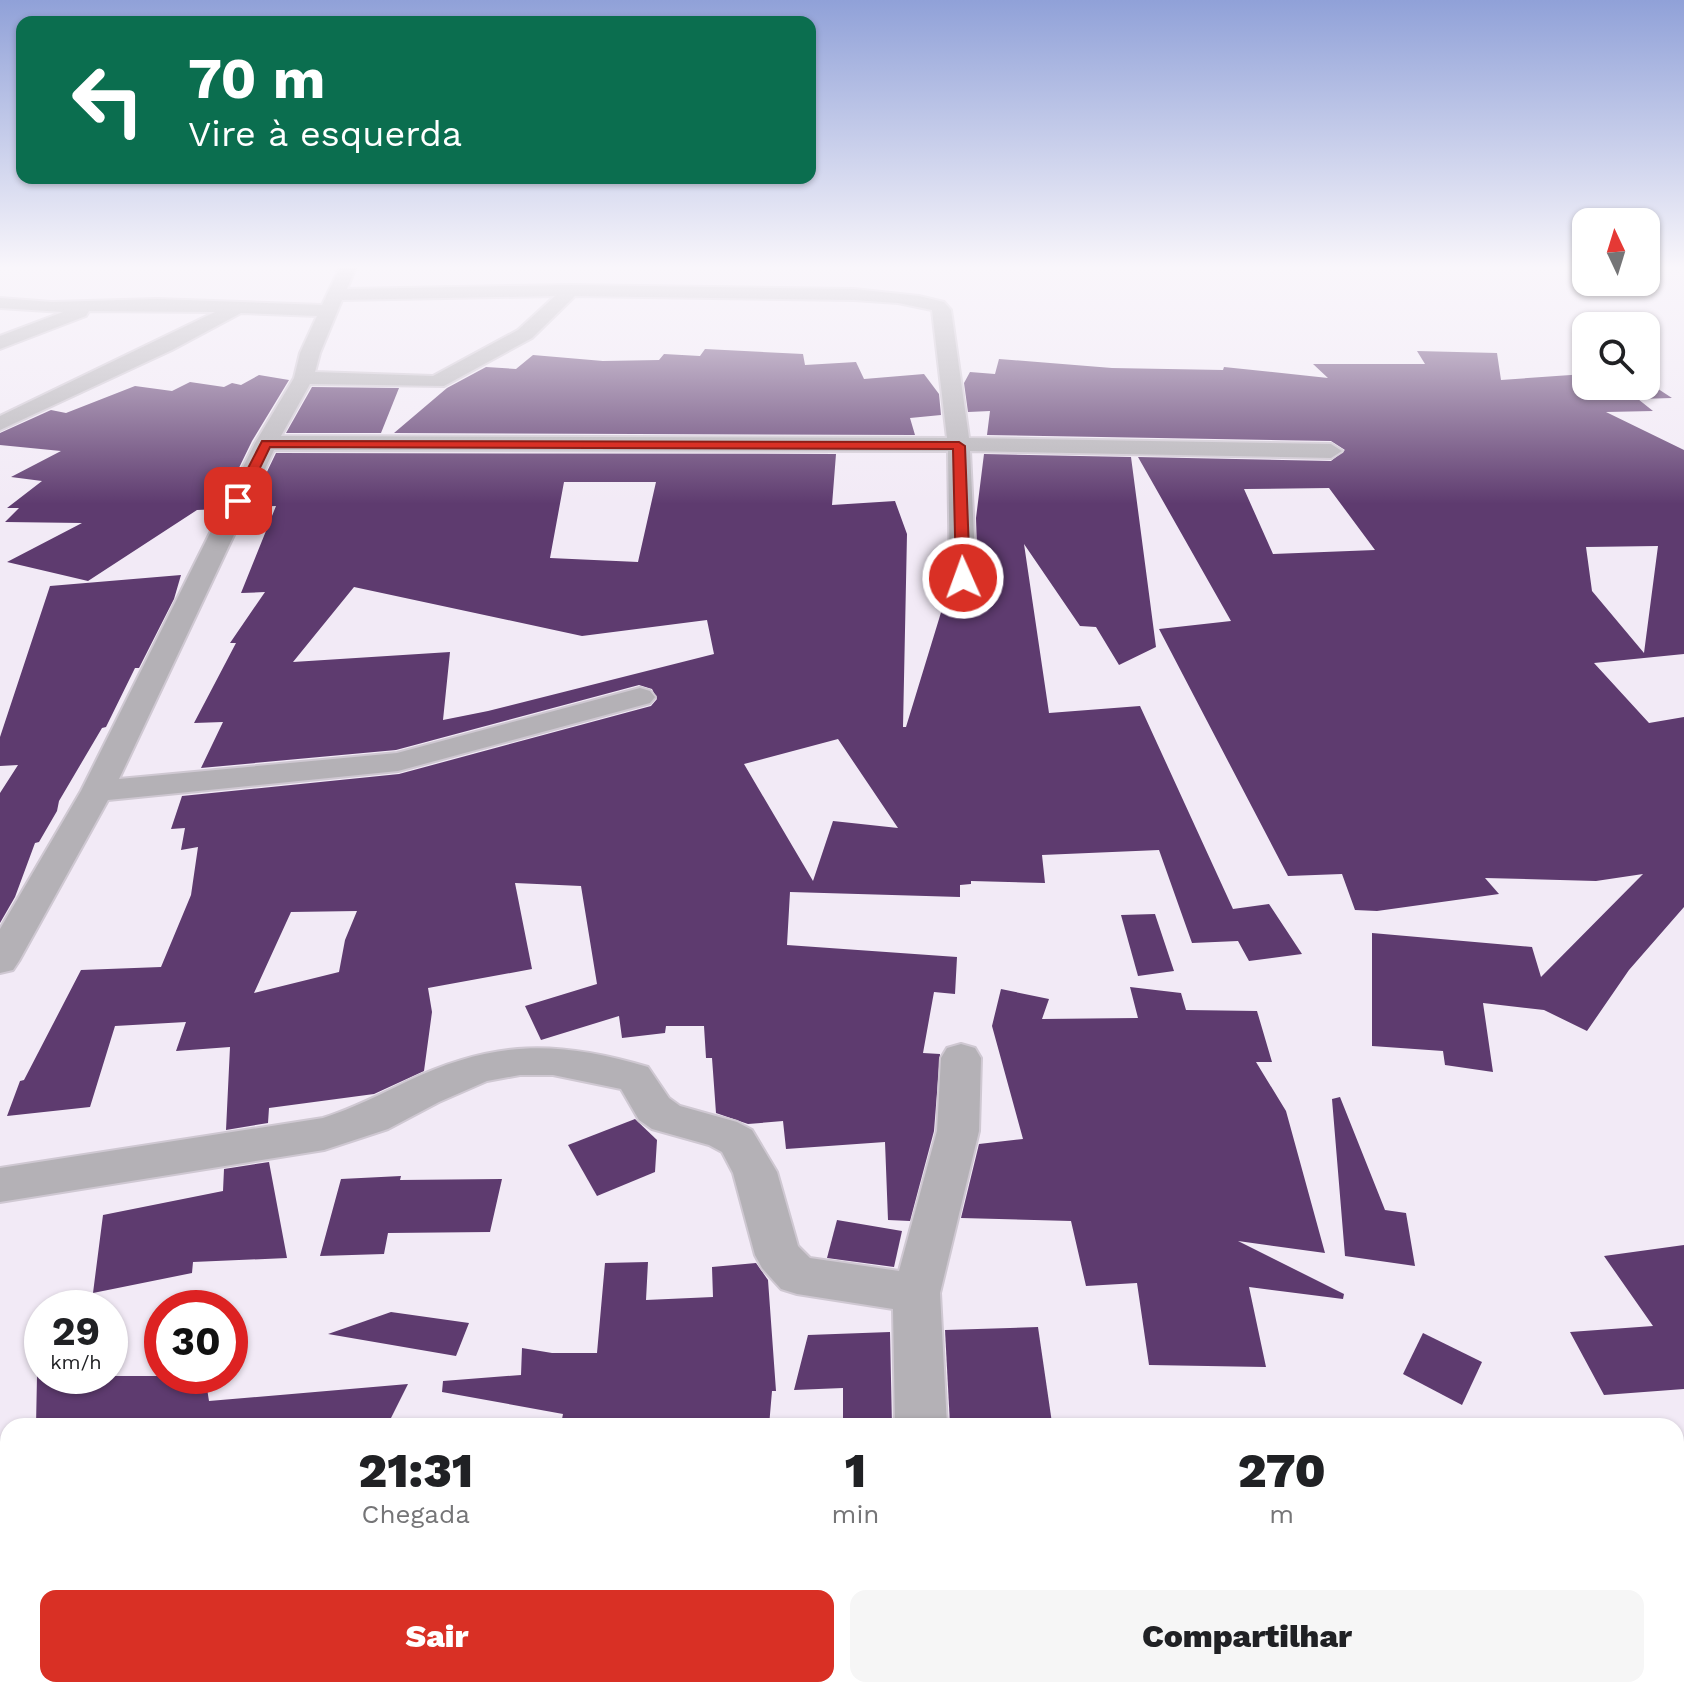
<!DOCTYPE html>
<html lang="pt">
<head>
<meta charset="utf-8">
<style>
  body { margin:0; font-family:"Work Sans",sans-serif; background:#f6f6f6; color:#202124; height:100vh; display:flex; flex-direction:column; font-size:30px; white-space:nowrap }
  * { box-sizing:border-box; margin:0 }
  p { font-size:26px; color:#757577 }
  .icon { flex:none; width:44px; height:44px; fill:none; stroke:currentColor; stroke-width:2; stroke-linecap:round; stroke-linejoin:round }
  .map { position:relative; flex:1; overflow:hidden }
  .side { position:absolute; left:0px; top:1418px; width:1684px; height:280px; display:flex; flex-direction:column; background:#fff; border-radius:24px 24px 0 0; box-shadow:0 2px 6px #0004 }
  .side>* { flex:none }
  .top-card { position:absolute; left:16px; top:16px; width:800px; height:168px; border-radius:16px; box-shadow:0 2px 6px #0004; background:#0b6e4f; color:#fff; overflow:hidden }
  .needle { width:52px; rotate:356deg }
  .buttons { position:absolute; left:1572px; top:208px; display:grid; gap:16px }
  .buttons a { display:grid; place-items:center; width:88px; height:88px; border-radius:16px; background:#fff; box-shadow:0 2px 6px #0004; font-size:40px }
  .speed { position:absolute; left:24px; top:1290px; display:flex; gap:16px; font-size:40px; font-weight:700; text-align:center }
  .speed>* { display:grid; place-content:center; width:104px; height:104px; border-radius:50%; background:#fff; box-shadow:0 2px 6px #0004; line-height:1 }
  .speed small { font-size:20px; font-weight:400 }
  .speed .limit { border:12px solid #d22; background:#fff; color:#111 }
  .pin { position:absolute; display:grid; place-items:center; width:68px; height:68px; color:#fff; margin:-34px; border-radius:16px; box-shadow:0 4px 12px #0006 }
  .me { position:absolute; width:88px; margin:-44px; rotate:358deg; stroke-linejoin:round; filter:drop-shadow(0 0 6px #0008) }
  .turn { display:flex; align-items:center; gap:28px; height:168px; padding:0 40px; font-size:36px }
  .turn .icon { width:104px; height:104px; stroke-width:2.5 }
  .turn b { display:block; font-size:56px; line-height:68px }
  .eta { display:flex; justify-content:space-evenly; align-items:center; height:136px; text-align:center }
  .eta b { font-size:48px; font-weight:800; line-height:56px }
  .button { display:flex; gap:16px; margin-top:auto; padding:16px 40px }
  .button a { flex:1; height:92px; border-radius:16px; background:#d93025; color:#fff; font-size:32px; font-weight:800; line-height:92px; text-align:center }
  .button a+a { background:#f6f6f6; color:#202124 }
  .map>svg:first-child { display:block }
  .building { fill:#5e3b6f; fill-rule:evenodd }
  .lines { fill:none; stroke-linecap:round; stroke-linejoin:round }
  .street-casing { stroke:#cfc8d2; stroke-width:4 }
  .street { fill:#b4b1b6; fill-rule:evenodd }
  .route { fill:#d93025; stroke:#8d1f18; stroke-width:2 }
</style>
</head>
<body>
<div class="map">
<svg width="1684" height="1698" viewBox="0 0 1684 1698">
  <rect width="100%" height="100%" fill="#f2eaf6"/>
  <g class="building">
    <polygon points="705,349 803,354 805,365 856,362 864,379 924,374 939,394 941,415 910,418 915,435 394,433 447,388 486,367 516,369 533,355 603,361 659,360 664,354 700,356"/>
    <path d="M1417 351 1497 353 1501 380 1585 374 1579 360H1586V386H1646V381L1672 398 1638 399 1653 411 1606 412 1684 450V654L1594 663 1649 723 1684 717V907L1629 970 1587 1031 1544 1010 1483 1003 1493 1072 1445 1065 1443 1051 1372 1046V933L1532 947 1541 977 1643 874 1596 881 1485 878 1499 894 1377 911 1355 910 1342 874 1288 876 1159 629 1231 621 1138 457 1331 461 1345 450 1331 441 987 435 990 411 968 412 964 383 970 372 995 374 999 359 1112 368 1223 370 1224 367 1328 378 1313 364H1425ZM1329 488 1375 550 1273 554 1244 489ZM1658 546 1644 653 1592 591 1586 547Z"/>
    <polygon points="259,375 289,380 252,441 219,509 197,510 88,581 7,562 82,523 5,522 19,508 7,508 42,481 11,477 61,451 0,445 0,433 51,410 66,413 135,386 172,391 190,382 224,387 232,383 241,385"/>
    <polygon points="312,387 399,388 381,433 286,433"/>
    <path d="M276 453 836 454 832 505 895 501 907 534 903 727H906L950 583 954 587H961L965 601 967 587 974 586 978 580 976 518 984 454 1131 457 1156 647 1119 665 1096 627 1080 626 1024 544 1049 713 1140 706 1233 909 1269 904 1302 954 1249 961 1238 941 1192 943 1159 850 1042 855 1045 883 971 881V884L960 885V897L790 892 787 945 957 957 955 994 934 992 923 1053 940 1054 934 1131 910 1221 888 1220 885 1142 786 1149 783 1121 748 1124 716 1113 712 1058H706L704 1026H666L665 1033 622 1038 619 1016 541 1040 525 1006 597 984 581 886 515 883 532 969 428 988 432 1012 424 1071 374 1094 269 1108 268 1123 226 1130 230 1047 176 1051 186 1022 115 1026 90 1107 7 1116 20 1081 24 1080 81 970 161 967 191 895 198 847 181 850 185 828 171 829 182 796 399 774 651 706 657 699 652 689 639 685 396 750 201 768 223 722 194 723 236 643H230L265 592 241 593 276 506 250 507ZM564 482H656L638 562 550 558ZM354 587 582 636 707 620 714 654 488 711 443 720 450 652 293 662ZM838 739 898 828 833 821 813 881 744 764ZM357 911 345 940 339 972 254 993 291 912Z"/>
    <polygon points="181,575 174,599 139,668 135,668 106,727 102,728 59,801 57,811 39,842 35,843 15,897 0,923 0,793 18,765 0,766 0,737 50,586"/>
    <polygon points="1155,914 1174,971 1138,976 1121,915"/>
    <polygon points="1130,987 1181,993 1186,1010 1257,1011 1272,1062 1256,1062 1286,1111 1325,1253 1238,1241 1344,1294 1343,1299 1249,1287 1266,1367 1149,1365 1137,1283 1086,1286 1071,1221 961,1218 979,1144 1023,1139 992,1026 1001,989 1049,999 1042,1019 1138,1018"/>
    <polygon points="1340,1097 1385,1210 1406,1213 1415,1266 1345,1256 1332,1099"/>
    <polygon points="635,1119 657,1140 655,1172 597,1196 568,1145"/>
    <polygon points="269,1162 287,1258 193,1262 192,1273 93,1293 103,1215 223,1191 224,1169"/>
    <polygon points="401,1176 400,1180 502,1179 490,1232 388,1233 384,1254 320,1256 341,1179"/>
    <polygon points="837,1220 902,1231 894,1267 827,1258"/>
    <polygon points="1684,1245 1684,1389 1604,1395 1570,1332 1653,1326 1604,1256"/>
    <polygon points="648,1262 646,1300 713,1297 712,1267 756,1263 768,1280 776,1391 772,1391 769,1426 662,1426 663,1421 562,1419 563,1414 442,1392 443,1381 521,1375 522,1348 552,1353 597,1353 605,1263"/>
    <polygon points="391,1312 469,1323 456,1356 328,1334"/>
    <polygon points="1038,1327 1052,1423 950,1425 945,1330"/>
    <polygon points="890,1332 892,1426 843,1426 843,1388 794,1390 808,1335"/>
    <polygon points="1423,1333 1482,1362 1462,1405 1403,1374"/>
    <polygon points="37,1376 205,1376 209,1401 408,1384 387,1426 36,1426"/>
  </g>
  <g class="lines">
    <defs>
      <g id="street">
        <path d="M340 267H356L347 289 571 285 854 289 919 296 944 302 951 310 969 438 1331 444 1342 451 1331 458 970 451 976 578 972 584H954L950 578 948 451 274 450 119 779 397 753 640 688 650 691 655 697 650 703 398 771 108 800 19 961 13 970 0 973V929L81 791 255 443 294 378 300 353 317 316 241 313 172 350 0 430V416L215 312 89 311 86 316 0 349V336L63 312 0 308V298L52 302 157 299 322 305ZM555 296 518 330 433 376 315 372 320 353 342 300ZM575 296 854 300 898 303 932 310 947 438 281 436 310 384 444 386 532 338Z"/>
        <path d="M961 1044 975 1048 981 1058 979 1131 940 1293 947 1426H895L893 1309 797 1294 781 1289 762 1268 755 1255 733 1173 722 1152 709 1145 652 1129 639 1120 621 1089 553 1075H520L487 1081 439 1102 388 1129 324 1150 0 1202V1168L323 1118C354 1108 379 1095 408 1081 494 1040 558 1040 648 1067L669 1098 680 1106 737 1122 752 1130 777 1172 798 1246 810 1258 899 1271 937 1131 941 1058 947 1048Z"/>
        <polygon points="1016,1690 1078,1690 1082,1698 1019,1698"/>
        <polygon points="1162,1690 1222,1690 1219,1698 1158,1698"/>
      </g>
    </defs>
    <use href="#street" class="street-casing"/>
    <use href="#street" class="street"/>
  </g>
  <linearGradient id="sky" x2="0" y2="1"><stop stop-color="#90a1d8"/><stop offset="0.53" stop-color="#f9f6fb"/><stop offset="1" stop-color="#f9f6fb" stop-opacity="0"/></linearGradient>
  <rect width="1684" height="504" fill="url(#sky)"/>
  <polygon class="route" points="262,441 959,442 965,446 970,578 963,582 956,578 953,449 270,447 244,501 233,503 231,501"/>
</svg>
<div class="buttons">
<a><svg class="needle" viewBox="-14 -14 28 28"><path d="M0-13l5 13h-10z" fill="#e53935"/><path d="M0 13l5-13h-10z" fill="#757577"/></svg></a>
<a><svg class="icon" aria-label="search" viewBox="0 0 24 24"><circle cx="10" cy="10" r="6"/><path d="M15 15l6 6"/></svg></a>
</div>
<div class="speed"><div>29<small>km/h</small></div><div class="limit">30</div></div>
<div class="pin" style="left:238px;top:501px;background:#d93025"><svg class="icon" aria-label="arrive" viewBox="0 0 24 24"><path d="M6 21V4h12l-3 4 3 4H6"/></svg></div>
<svg class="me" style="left:963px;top:578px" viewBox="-20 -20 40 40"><circle r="17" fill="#d93025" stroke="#fff" stroke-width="3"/><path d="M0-11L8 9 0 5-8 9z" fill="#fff"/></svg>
<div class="top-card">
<div class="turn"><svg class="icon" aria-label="left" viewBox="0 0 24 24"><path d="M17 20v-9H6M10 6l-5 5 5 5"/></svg><div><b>70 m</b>Vire à esquerda</div></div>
</div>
<section class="side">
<div class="eta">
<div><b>21:31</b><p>Chegada</p></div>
<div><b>1</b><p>min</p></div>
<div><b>270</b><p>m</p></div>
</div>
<div class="button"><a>Sair</a><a>Compartilhar</a></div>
</section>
</div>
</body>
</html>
